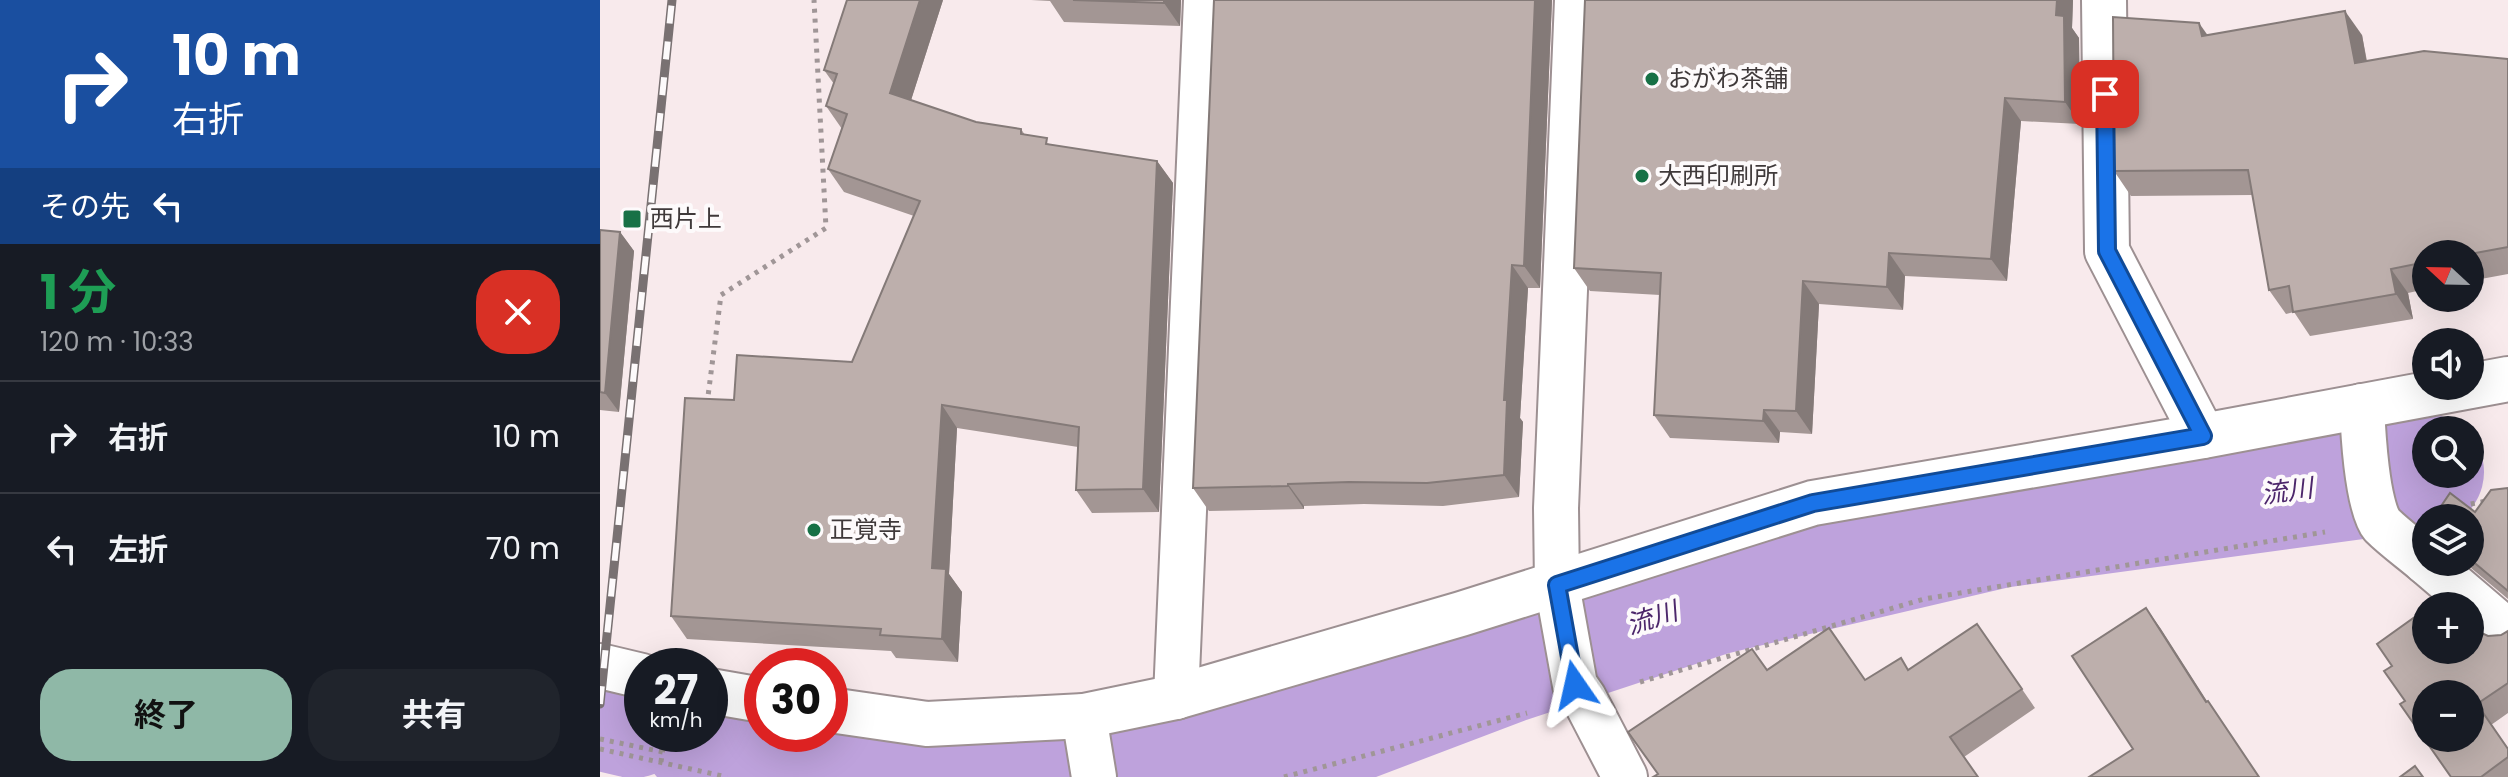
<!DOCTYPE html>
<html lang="ja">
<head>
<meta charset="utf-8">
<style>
  body { margin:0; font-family:Poppins,"Noto Sans JP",sans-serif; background:#20242c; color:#f1f3f6; height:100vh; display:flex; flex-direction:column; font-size:30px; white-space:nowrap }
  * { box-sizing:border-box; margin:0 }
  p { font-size:26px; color:#9ea1a6 }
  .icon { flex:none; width:44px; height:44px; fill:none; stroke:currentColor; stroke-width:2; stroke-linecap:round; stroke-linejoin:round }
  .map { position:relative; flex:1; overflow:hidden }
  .side { display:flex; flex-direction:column; background:#171b24; width:600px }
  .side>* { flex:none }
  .hud { background:#1a4fa0; color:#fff; overflow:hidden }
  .needle { width:52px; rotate:292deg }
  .controls { position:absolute; left:1812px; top:240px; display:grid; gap:16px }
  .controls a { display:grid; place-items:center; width:72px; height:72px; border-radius:50%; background:#171b24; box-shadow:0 8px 32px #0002; font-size:40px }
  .speed { position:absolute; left:24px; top:648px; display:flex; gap:16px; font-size:40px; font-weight:700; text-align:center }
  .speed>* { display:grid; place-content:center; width:104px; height:104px; border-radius:50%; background:#171b24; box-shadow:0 8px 32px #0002; line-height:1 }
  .speed small { font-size:20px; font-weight:400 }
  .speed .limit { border:12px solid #d22; background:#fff; color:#111 }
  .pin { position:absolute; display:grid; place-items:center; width:68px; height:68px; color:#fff; margin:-34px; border-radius:16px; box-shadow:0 4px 12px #0006 }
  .me { position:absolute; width:88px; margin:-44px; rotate:349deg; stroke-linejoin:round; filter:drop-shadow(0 0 6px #0008) }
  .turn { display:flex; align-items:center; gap:28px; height:168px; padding:0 40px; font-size:36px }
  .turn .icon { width:104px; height:104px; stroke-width:2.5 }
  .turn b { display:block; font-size:56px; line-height:68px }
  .then { display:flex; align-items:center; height:76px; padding:0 40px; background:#0003; gap:16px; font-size:30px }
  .round { display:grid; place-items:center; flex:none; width:84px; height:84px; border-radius:32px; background:#20242c }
  .summary { display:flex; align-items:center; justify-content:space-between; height:136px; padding:0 40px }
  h1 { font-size:48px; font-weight:700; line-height:60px; color:#1e9e55 }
  .button { display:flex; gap:16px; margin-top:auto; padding:16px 40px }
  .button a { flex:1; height:92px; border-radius:32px; background:#8fb8a7; color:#111; font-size:32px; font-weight:700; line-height:92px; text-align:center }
  .button a+a { background:#20242c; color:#f1f3f6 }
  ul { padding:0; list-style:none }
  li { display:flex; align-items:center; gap:24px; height:112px; padding:0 40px; border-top:2px solid #363941 }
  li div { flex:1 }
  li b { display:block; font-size:30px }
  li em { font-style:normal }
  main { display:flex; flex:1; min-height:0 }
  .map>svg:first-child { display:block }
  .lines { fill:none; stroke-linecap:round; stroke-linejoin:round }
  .river { stroke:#bea2dc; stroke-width:116 }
  .minor-casing { stroke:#9d9092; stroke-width:48 }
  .path { stroke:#a09697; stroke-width:5; stroke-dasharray:4 6; stroke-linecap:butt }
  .minor { stroke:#fff; stroke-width:44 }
  .rail-casing { stroke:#797172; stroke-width:9 }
  .rail { stroke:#fdfafb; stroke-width:6; stroke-dasharray:18; stroke-linecap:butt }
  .wall { fill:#a39694 }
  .shaded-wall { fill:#847a78 }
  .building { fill:#bdafac; stroke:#847a78; stroke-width:2; fill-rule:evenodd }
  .route-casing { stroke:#114b97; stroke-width:20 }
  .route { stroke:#1a73e8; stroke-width:14 }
  .poi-dot { fill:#177146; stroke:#fdfafb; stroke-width:3 }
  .labels { text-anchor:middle; stroke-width:8; stroke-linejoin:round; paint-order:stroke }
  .poi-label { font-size:24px; fill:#3f393a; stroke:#fdfafb; text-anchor:start }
  .water-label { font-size:26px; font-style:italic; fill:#4c266b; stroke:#fdfafb }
</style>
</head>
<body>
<main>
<section class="side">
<div class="hud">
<div class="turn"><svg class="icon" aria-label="right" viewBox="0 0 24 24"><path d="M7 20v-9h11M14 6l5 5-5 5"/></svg><div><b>10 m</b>右折</div></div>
<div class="then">その先<svg class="icon" aria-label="left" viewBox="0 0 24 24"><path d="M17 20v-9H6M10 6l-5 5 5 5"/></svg></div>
</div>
<div class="summary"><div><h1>1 分</h1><p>120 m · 10:33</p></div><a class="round" style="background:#d93025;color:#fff"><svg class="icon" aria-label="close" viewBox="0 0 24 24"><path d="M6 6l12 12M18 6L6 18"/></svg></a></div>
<ul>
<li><svg class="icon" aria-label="right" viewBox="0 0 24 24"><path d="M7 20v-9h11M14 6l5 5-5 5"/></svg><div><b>右折</b></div><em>10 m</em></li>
<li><svg class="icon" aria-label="left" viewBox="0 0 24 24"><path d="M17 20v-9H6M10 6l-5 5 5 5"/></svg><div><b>左折</b></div><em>70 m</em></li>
</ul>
<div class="button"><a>終了</a><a>共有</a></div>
</section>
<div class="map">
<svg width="1908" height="777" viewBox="0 0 1908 777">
  <rect width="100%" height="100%" fill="#f8eaec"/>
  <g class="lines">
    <g class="river">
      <polyline points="0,712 33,720"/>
      <polyline points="99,737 193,762 339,773 549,769 747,726 905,666 1114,597 1399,530 1826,472"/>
    </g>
    <defs>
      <g id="minor">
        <polyline points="977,0 956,508 957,585 975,685 984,698 1025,777"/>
        <polyline points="1504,0 1507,251 1603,436"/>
        <path d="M1762 406C1763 431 1767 507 1782 525 1795 538 1812 550 1826 562"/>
        <polyline points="1826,562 1908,632"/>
        <polyline points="0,666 42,676"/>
        <polyline points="110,691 162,700"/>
        <polyline points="576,697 606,0"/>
        <polyline points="230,710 327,724 484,716 576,697 861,614 1213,503 1603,436 1908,379"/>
        <polyline points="484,716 494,777"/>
      </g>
    </defs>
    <use href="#minor" class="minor-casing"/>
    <g class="path">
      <polyline points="107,404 121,295 226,228 214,0"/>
      <polyline points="1861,506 1886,501"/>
      <polyline points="1040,682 1324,599 1725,532"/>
      <polyline points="0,739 63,752"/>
      <polyline points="0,749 127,777"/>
      <polyline points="61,762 65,734"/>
      <polyline points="684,777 927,713"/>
    </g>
    <use href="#minor" class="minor"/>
    <defs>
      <polyline id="rail" points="0,704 72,0"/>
    </defs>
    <use href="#rail" class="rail-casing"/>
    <use href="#rail" class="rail"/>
  </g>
  <g class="wall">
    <polygon points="343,0 311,100 376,122 421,129 425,135 452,145 557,161 573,183 559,512 492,513 476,490 478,447 357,428 349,574 362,592 358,662 296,658 291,651 87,639 71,616 134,400 252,362 314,216 244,192 228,169 242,129 226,106 234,84 224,70"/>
    <polygon points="431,0 581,0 580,26 464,22 450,1"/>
    <polygon points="614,0 952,0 940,288 928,288 920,418 923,422 919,497 843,506 764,504 704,506 704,509 609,511 593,488"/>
    <polygon points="1473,0 1472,28 1479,38 1480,124 1421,121 1407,281 1305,276 1303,310 1219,304 1212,434 1180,432 1179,443 1070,438 1054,415 1060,295 990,291 974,268"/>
    <polygon points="1608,35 1762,35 1767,61 1908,59 1908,274 1870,281 1870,254 1826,254 1826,289 1808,293 1813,319 1710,336 1694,312 1686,314 1669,290 1652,195 1531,196 1514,171"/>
    <polygon points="0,230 20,232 34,251 19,412 0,410"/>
    <polygon points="1908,488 1908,599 1864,562 1870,562 1870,518 1875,512"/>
    <polygon points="1377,624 1435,708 1364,757 1058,774 1167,669 1265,680 1309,670"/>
    <polygon points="1877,631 1888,636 1901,635 1908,631 1908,713 1891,725 1908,749 1908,777 1851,777 1805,701"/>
  </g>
  <g class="shaded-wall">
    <polygon points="320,0 343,0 306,116 290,93"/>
    <polygon points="564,0 581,0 580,26 564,3"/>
    <polygon points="935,0 952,0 940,288 924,266"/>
    <polygon points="1457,0 1473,0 1472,28 1479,38 1480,124 1465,102 1456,15"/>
    <polygon points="1745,11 1762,35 1771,87 1755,63"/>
    <polygon points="1599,23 1616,47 1602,36"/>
    <polygon points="1405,98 1421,121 1407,281 1391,259"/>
    <polygon points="557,161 573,183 559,512 543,489"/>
    <polygon points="20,232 34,251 19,412 5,393"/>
    <polygon points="1289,253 1305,276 1303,310 1287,287"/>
    <polygon points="912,265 928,288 920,418 923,422 919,497 904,475 904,400"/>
    <polygon points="1791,269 1808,293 1813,319 1796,294"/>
    <polygon points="1203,281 1219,304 1212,434 1196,411"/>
    <polygon points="342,405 357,428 349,574 362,592 358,662 342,639 332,568"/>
    <polygon points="1164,410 1180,432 1179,443 1163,421"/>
    <polygon points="688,484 704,506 704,509 688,486"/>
    <polygon points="1546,608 1561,629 1621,723 1606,702"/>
  </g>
  <g class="building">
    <polygon points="247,0 320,0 290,93 376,122 421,129 421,134 447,138 446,144 557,161 543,489 476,490 479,427 342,405 332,568 346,569 342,639 280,635 281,629 71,616 85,398 134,400 137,355 252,362 320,201 228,169 247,114 226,106 237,74 224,70"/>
    <polygon points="473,0 564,0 564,3"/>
    <polygon points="614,0 935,0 924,266 912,265 904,400 907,400 904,475 827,483 749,482 688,484 688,486 593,488"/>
    <polygon points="985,0 1457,0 1456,15 1464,16 1465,102 1405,98 1391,259 1289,253 1287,287 1203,281 1196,411 1164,410 1163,421 1054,415 1061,273 974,268"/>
    <polygon points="1745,11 1755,63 1824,51 1908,59 1908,247 1870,254 1826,254 1826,262 1791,269 1796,294 1693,312 1689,286 1669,290 1648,170 1514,171 1513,17 1599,23 1602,36"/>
    <polygon points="0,230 20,232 5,393 0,392"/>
    <polygon points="1908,488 1908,591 1870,559 1870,518 1833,518 1850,493 1875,512 1891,490"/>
    <polygon points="1841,599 1849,606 1831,606"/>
    <polygon points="1546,608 1606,702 1608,701 1659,777 1489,777 1533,749 1472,656"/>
    <path d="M1826 609V650H1870V624L1877 631 1888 636 1901 635 1908 631V683L1877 704 1908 749V757L1881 777H1851L1800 704 1805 701 1784 671 1792 666 1777 644ZM1826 694H1870V738H1826Z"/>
    <polygon points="1377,624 1422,689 1350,737 1378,777 1053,777 1058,774 1028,732 1152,649 1167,670 1229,628 1265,680 1301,658 1308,670"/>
    <polygon points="1815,766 1823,777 1800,777"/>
  </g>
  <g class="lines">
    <defs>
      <polyline id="route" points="975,685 957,585 1213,503 1603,436 1507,251 1505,94"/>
    </defs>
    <use href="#route" class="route-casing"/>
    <use href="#route" class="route"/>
  </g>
  <g class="poi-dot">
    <circle cx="1052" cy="79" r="8"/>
    <circle cx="1042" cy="176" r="8"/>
    <rect x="22" y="209" width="20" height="20" rx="4"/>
    <circle cx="214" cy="530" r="8"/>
  </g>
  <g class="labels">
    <g class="poi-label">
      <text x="1068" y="87">おがわ茶舗</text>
      <text x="1058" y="184">大西印刷所</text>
      <text x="50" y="227">西片上</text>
      <text x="230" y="538">正覚寺</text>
    </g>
    <g class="water-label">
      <text transform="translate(1687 491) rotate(-8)" y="9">流川</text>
      <text transform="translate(1052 618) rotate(-18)" y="9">流川</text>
    </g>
  </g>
</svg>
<div class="controls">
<a><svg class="needle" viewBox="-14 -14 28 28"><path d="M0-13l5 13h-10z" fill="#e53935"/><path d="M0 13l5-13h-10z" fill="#9ea1a6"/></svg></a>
<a><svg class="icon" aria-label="sound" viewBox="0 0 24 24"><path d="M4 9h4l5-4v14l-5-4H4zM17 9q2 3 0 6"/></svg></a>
<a><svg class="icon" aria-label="search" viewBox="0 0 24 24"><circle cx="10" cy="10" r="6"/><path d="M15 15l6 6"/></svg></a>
<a><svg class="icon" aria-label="layers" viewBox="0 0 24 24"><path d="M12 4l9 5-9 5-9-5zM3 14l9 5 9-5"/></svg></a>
<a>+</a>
<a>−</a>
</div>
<div class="speed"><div>27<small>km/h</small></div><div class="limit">30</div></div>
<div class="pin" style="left:1505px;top:94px;background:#d93025"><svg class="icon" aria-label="arrive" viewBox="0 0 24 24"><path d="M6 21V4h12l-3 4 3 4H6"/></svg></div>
<svg class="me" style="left:975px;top:685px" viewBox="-20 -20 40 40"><path d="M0-17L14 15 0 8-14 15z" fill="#1a73e8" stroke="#fff" stroke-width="4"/></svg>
</div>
</main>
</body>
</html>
